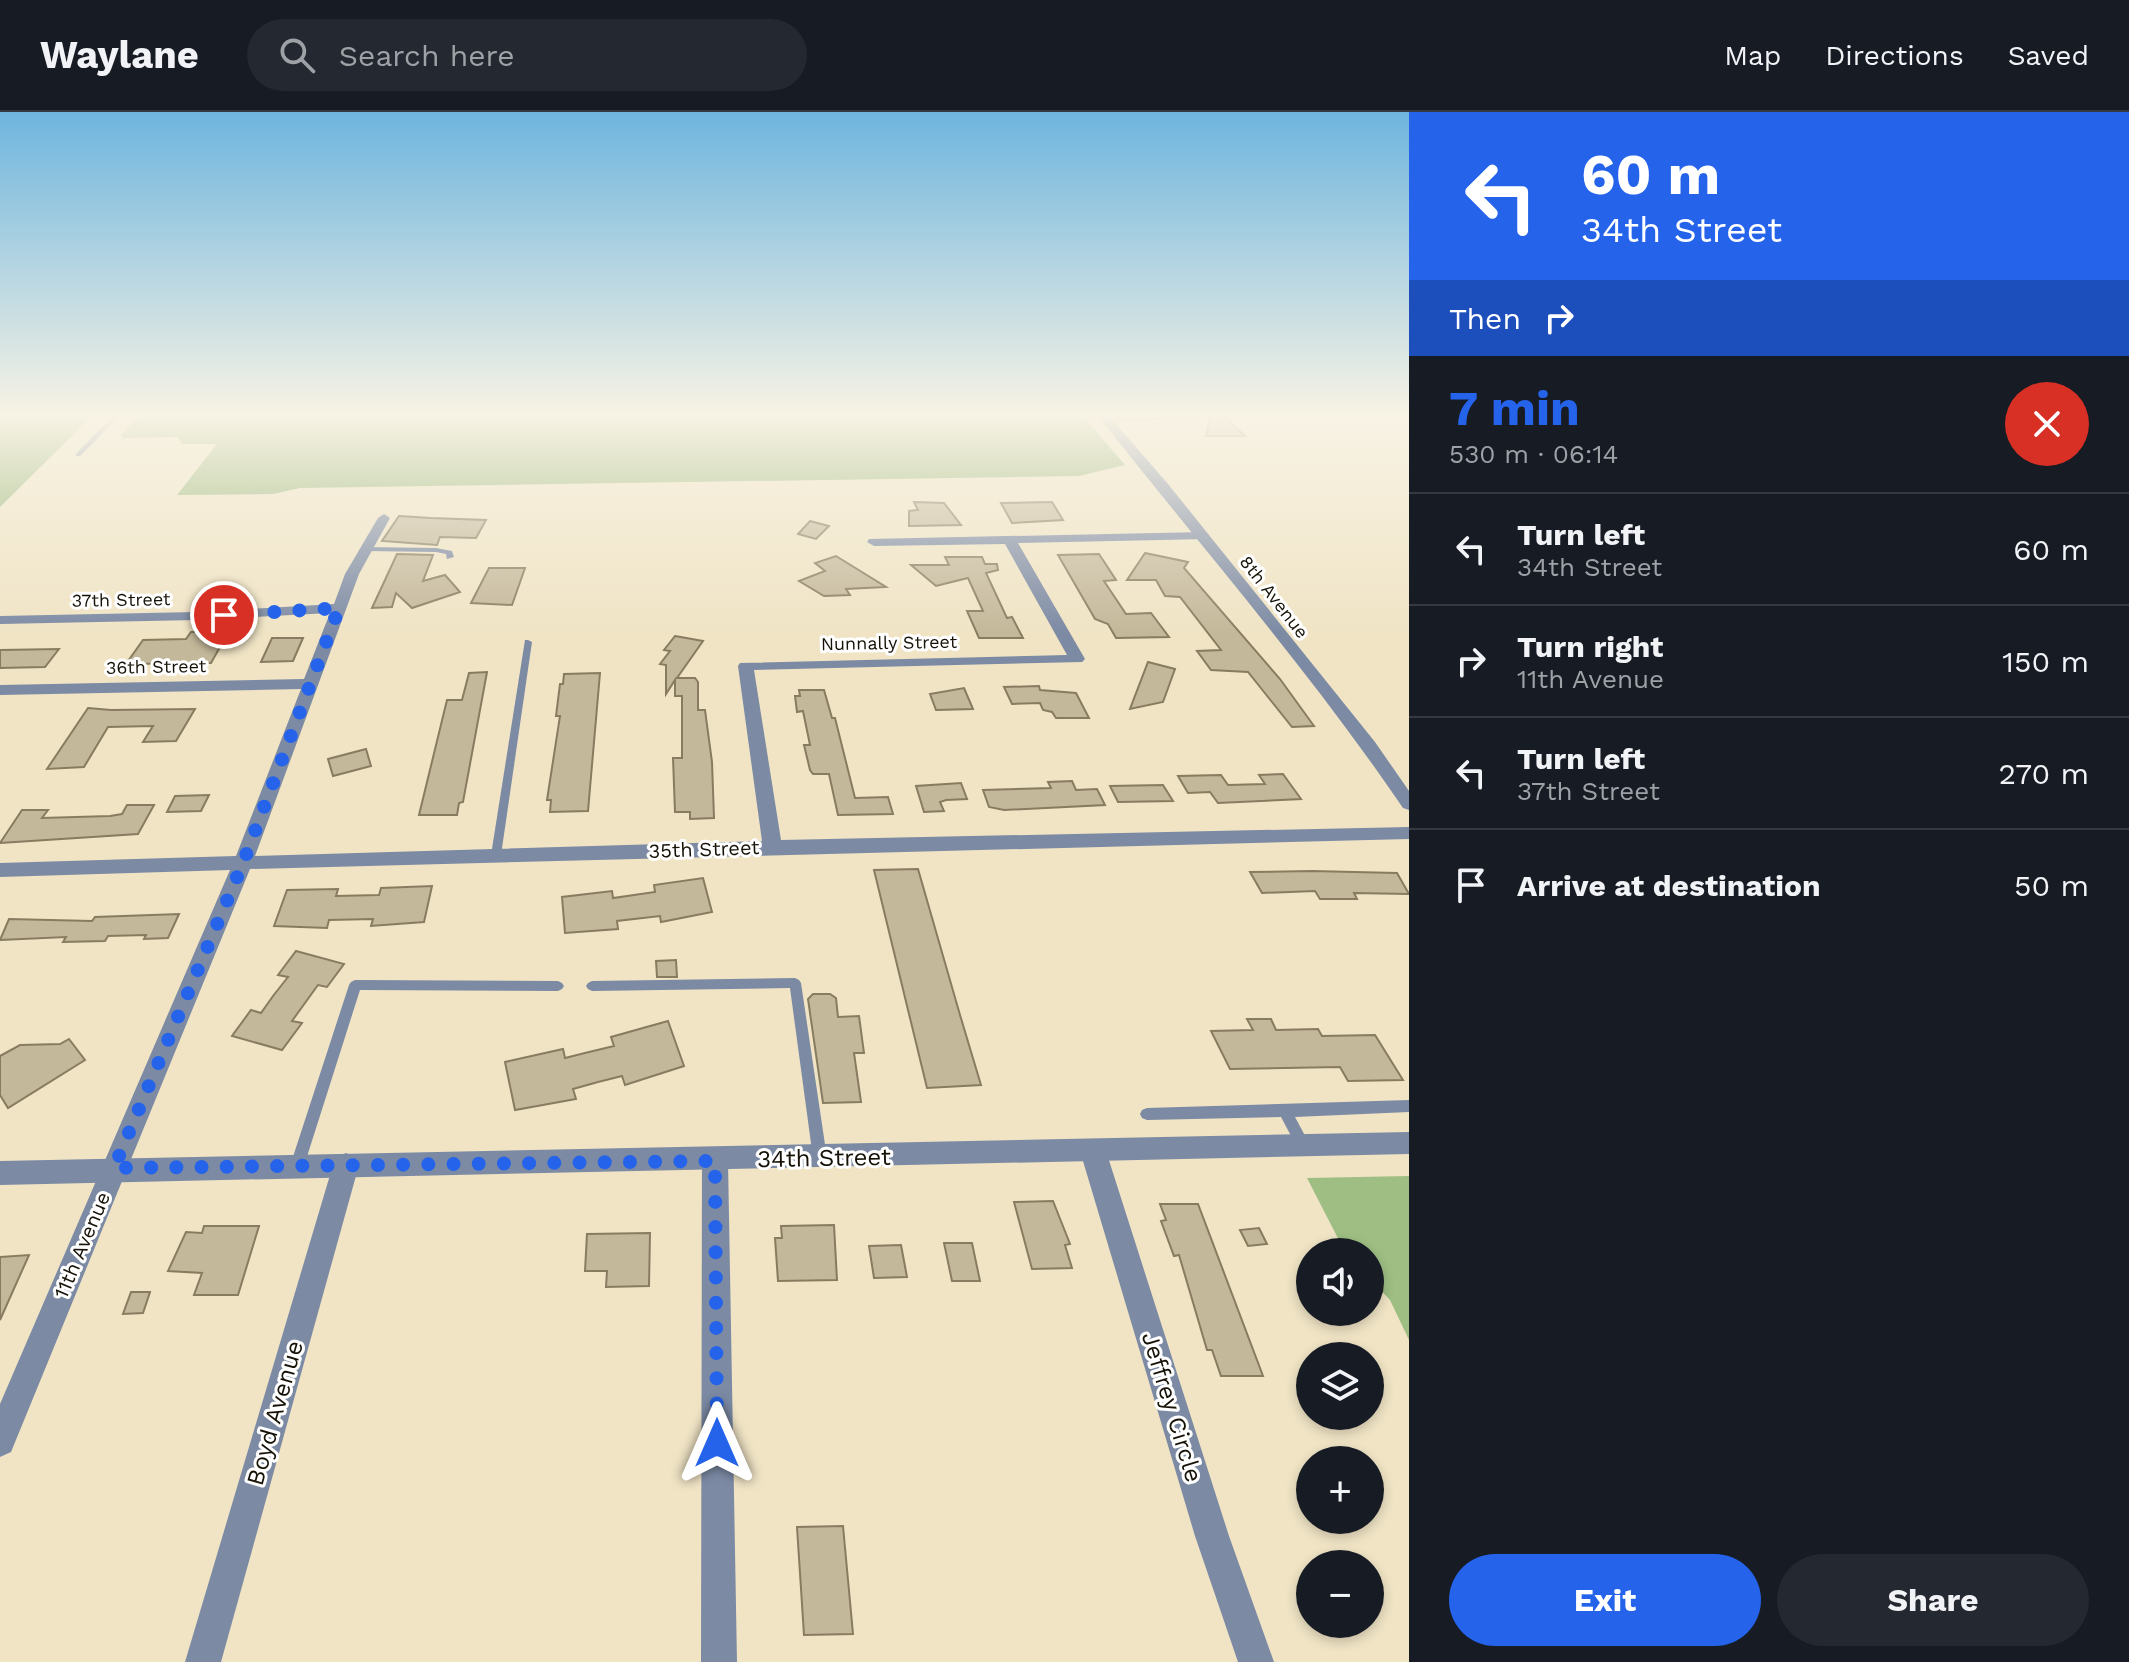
<!DOCTYPE html>
<html lang="en">
<head>
<meta charset="utf-8">
<style>
  body { margin:0; font-family:"Work Sans",sans-serif; background:#242831; color:#f1f3f6; height:100vh; display:flex; flex-direction:column; font-size:30px; white-space:nowrap }
  * { box-sizing:border-box; margin:0 }
  p { font-size:26px; color:#9ea1a6 }
  .icon { flex:none; width:44px; height:44px; fill:none; stroke:currentColor; stroke-width:2; stroke-linecap:round; stroke-linejoin:round }
  .map { position:relative; flex:1; overflow:hidden }
  .drawer { display:flex; flex-direction:column; background:#171b24; width:720px }
  .drawer>* { flex:none }
  .guide { background:#2563eb; color:#fff; overflow:hidden }
  .fabs { position:absolute; left:1296px; top:1126px; display:grid; gap:16px }
  .fabs a { display:grid; place-items:center; width:88px; height:88px; border-radius:50%; background:#171b24; box-shadow:0 4px 12px #0003; font-size:40px }
  .pin { position:absolute; display:grid; place-items:center; width:68px; height:68px; color:#fff; margin:-34px; border:4px solid #fff; border-radius:50%; box-shadow:0 2px 8px #0007 }
  .me { position:absolute; width:88px; margin:-44px; rotate:0deg; stroke-linejoin:round; filter:drop-shadow(0 0 6px #0008) }
  .turn { display:flex; align-items:center; gap:28px; height:168px; padding:0 40px; font-size:36px }
  .turn .icon { width:104px; height:104px; stroke-width:2.5 }
  .turn b { display:block; font-size:56px; line-height:68px }
  .then { display:flex; align-items:center; height:76px; padding:0 40px; background:#0003; gap:16px; font-size:30px }
  .round { display:grid; place-items:center; flex:none; width:84px; height:84px; border-radius:42px; background:#242831 }
  .head { display:flex; align-items:center; justify-content:space-between; height:136px; padding:0 40px }
  h1 { font-size:48px; font-weight:700; line-height:60px; color:#2563eb }
  .button { display:flex; gap:16px; margin-top:auto; padding:16px 40px }
  .button a { flex:1; height:92px; border-radius:48px; background:#2563eb; color:#fff; font-size:32px; font-weight:700; line-height:92px; text-align:center }
  .button a+a { background:#242831; color:#f1f3f6 }
  ul { padding:0; list-style:none }
  li { display:flex; align-items:center; gap:24px; height:112px; padding:0 40px; border-top:2px solid #363941 }
  li div { flex:1 }
  li b { display:block; font-size:30px }
  li em { font-style:normal }
  header { display:flex; align-items:center; gap:48px; box-sizing:border-box; height:112px; padding:0 40px; background:#171b24; border-bottom:2px solid #363941 }
  header strong { font-size:38px }
  nav { display:flex; gap:44px; margin-inline-start:auto; font-size:28px }
  .search { width:560px; height:72px; background:#242831; display:flex; align-items:center; gap:20px; box-sizing:border-box; padding:0 28px; border-radius:44px; color:#9ea1a6; font-size:30px }
  main { display:flex; flex:1; min-height:0 }
  .map>svg:first-child { display:block }
  .green { fill:#9ebe83 }
  .forest { fill:#8fb171 }
  .building { fill:#c4b89a; stroke:#887c60; stroke-width:2 }
  .lines { fill:none; stroke-linecap:round; stroke-linejoin:round }
  .service { fill:#7c8aa4; fill-rule:evenodd }
  .minor { fill:#7c8aa4; fill-rule:evenodd }
  .tertiary { fill:#7c8aa4; fill-rule:evenodd }
  .route { stroke:#2563eb; stroke-width:14; stroke-dasharray:0 25.2 }
  .labels { text-anchor:middle; stroke-width:6; stroke-linejoin:round; paint-order:stroke }
  .far-street-label { font-size:18px; fill:#161207; stroke:#fff }
  .street-label { font-size:20px; fill:#161207; stroke:#fff }
  .near-street-label { font-size:24px; fill:#161207; stroke:#fff }
</style>
</head>
<body>
<header>
<strong>Waylane</strong>
<div class="search"><svg class="icon" aria-label="search" viewBox="0 0 24 24"><circle cx="10" cy="10" r="6"/><path d="M15 15l6 6"/></svg>Search here</div>
<nav><a>Map</a><a>Directions</a><a>Saved</a></nav>
</header>
<main>
<div class="map">
<svg width="1409" height="1550" viewBox="0 0 1409 1550">
  <rect width="100%" height="100%" fill="#f0e4c5"/>
  <polygon class="green" points="1409,1064 1409,1228 1390,1188 1370,1167 1370,1140 1345,1140 1307,1066"/>
  <g class="forest">
    <polygon points="0,305 91,305 0,395"/>
    <polygon points="138,305 1084,305 1125,353 1079,364 300,376 273,382 177,383 217,332 182,332 178,325 123,326 121,323"/>
  </g>
  <g class="building">
    <polygon points="1210,305 1225,305 1245,324 1206,324"/>
    <polygon points="914,390 944,391 961,413 909,414 909,399 918,398"/>
    <polygon points="1052,390 1063,408 1012,411 1001,391"/>
    <polygon points="399,404 431,406 486,408 476,426 440,425 437,433 382,429"/>
    <polygon points="810,409 829,414 816,427 798,422"/>
    <polygon points="1145,441 1188,450 1184,456 1280,567 1314,614 1292,615 1248,560 1211,558 1197,539 1221,538 1180,485 1165,484 1156,468 1127,468"/>
    <polygon points="397,442 433,443 423,469 445,463 460,480 412,496 396,481 392,495 372,496"/>
    <polygon points="1099,442 1116,468 1104,469 1126,502 1151,501 1169,525 1116,526 1108,512 1095,507 1058,443"/>
    <polygon points="836,444 886,475 846,477 850,483 824,484 799,469 825,459 815,451"/>
    <polygon points="945,445 982,445 985,452 997,452 998,458 986,461 1007,506 1012,505 1023,526 979,526 967,499 983,499 968,466 936,474 911,453 949,453"/>
    <polygon points="489,456 525,456 512,493 471,491"/>
    <polygon points="229,519 211,551 126,552 143,528 186,527 191,520"/>
    <polygon points="675,524 703,529 677,566 695,566 698,570 698,598 705,598 712,650 714,706 690,707 690,700 675,700 673,646 682,646 682,584 675,584 675,568 666,582 666,553 660,552 670,539 664,538"/>
    <polygon points="272,526 303,526 293,549 261,550"/>
    <polygon points="59,537 45,555 0,556 0,538"/>
    <polygon points="1148,550 1175,557 1163,590 1130,597"/>
    <polygon points="487,560 463,690 459,691 457,703 419,703 447,588 462,588 469,561"/>
    <polygon points="600,561 588,699 550,700 551,688 547,688 560,604 556,604 560,572 563,572 564,562"/>
    <polygon points="1039,574 1040,578 1076,581 1089,606 1056,606 1052,600 1043,598 1040,591 1012,592 1004,575"/>
    <polygon points="964,576 973,597 936,598 930,582"/>
    <polygon points="799,578 824,578 832,606 835,606 855,686 888,685 893,702 838,703 829,662 813,662 810,658 804,633 810,633 803,599 797,600 795,584 800,584"/>
    <polygon points="88,596 111,598 195,597 176,629 143,630 153,614 108,615 84,655 47,657"/>
    <polygon points="366,637 371,654 333,664 328,647"/>
    <polygon points="1283,662 1301,687 1218,691 1210,680 1188,681 1178,664 1221,663 1228,673 1265,672 1259,663"/>
    <polygon points="1072,669 1076,678 1097,677 1105,693 1004,698 989,695 983,678 1051,676 1048,670"/>
    <polygon points="961,671 967,687 946,688 940,690 944,699 924,700 916,674"/>
    <polygon points="1163,673 1173,689 1118,690 1110,674"/>
    <polygon points="209,683 201,699 167,700 175,684"/>
    <polygon points="127,693 154,693 138,722 0,731 22,698 48,698 42,706 110,704 122,702"/>
    <polygon points="918,757 960,903 981,973 927,976 874,758"/>
    <polygon points="1312,759 1397,761 1409,782 1354,781 1357,787 1320,787 1315,779 1262,781 1250,760"/>
    <polygon points="703,766 712,800 661,810 660,804 617,809 618,817 565,821 562,785 612,779 613,786 655,780 654,773"/>
    <polygon points="432,774 424,810 371,814 373,807 329,808 327,816 274,814 287,778 338,777 336,784 379,783 381,776"/>
    <polygon points="179,802 168,826 144,827 146,823 108,824 105,829 63,830 66,825 0,828 9,807 92,809 95,805"/>
    <polygon points="296,839 344,852 327,875 318,873 292,909 302,911 282,938 232,924 251,898 261,901 273,884 288,865 278,863"/>
    <polygon points="676,848 677,865 657,865 656,849"/>
    <polygon points="813,882 830,882 836,886 838,905 859,904 864,941 854,941 861,990 823,991 808,887"/>
    <polygon points="1247,907 1271,907 1276,918 1318,917 1322,924 1375,923 1403,968 1348,969 1340,955 1230,957 1211,919 1253,918"/>
    <polygon points="668,909 684,954 625,973 622,964 598,970 573,977 576,987 515,998 505,950 563,937 565,946 589,940 614,934 611,925"/>
    <polygon points="69,927 85,948 8,996 0,983 0,944 20,933 60,932"/>
    <polygon points="1053,1089 1070,1132 1065,1133 1072,1156 1032,1157 1014,1090"/>
    <polygon points="1160,1092 1198,1092 1263,1264 1221,1264 1212,1238 1207,1238 1179,1143 1174,1144 1161,1109 1166,1108"/>
    <polygon points="834,1113 837,1168 778,1169 775,1126 782,1126 781,1114"/>
    <polygon points="204,1114 259,1114 238,1183 194,1183 202,1161 168,1159 186,1120 202,1121"/>
    <polygon points="1259,1116 1267,1132 1248,1134 1240,1118"/>
    <polygon points="650,1121 649,1174 606,1175 607,1159 585,1159 587,1122"/>
    <polygon points="944,1131 972,1131 980,1169 952,1169"/>
    <polygon points="901,1133 907,1165 874,1166 869,1134"/>
    <polygon points="29,1143 0,1208 0,1145"/>
    <polygon points="131,1180 150,1180 143,1201 123,1202"/>
    <polygon points="843,1414 853,1522 804,1523 797,1415"/>
  </g>
  <g class="lines">
    <g class="service">
      <polygon points="112,305 119,305 80,344 76,344 76,342"/>
      <polygon points="1153,305 1207,305 1107,311 1104,309 1107,307"/>
      <polygon points="361,435 436,436 452,439 454,445 447,447 446,442 436,440 364,439 361,439"/>
      <polygon points="525,528 528,528 532,530 501,743 496,747 491,743"/>
      <polygon points="795,866 799,868 801,871 827,1046 825,1051 820,1052 815,1051 813,1046 790,876 592,879 588,877 586,874 588,871 592,869"/>
      <polygon points="355,868 558,869 562,871 564,874 562,877 558,879 360,878 304,1054 302,1059 297,1060 292,1059 290,1054 349,873 351,870"/>
      <polygon points="1409,988 1409,1000 1295,1005 1310,1033 1308,1037 1303,1039 1298,1037 1281,1005 1147,1008 1142,1006 1140,1002 1142,998 1147,996"/>
    </g>
    <g class="minor">
      <polygon points="384,402 390,406 359,462 255,744 762,729 738,554 740,551 1067,543 1005,432 874,434 867,430 869,427 1202,420 1207,421 1207,427 1018,431 1085,547 1082,550 754,558 781,728 1409,715 1409,727 250,757 11,1340 0,1345 0,1292 230,758 0,765 0,751 236,744 301,577 0,583 0,573 304,567 330,501 196,508 0,512 0,504 196,500 334,492 345,462 378,406"/>
      <polygon points="1093,1027 1102,1031 1106,1039 1229,1424 1274,1550 1238,1550 1195,1424 1080,1039 1084,1031"/>
      <polygon points="715,1037 724,1041 728,1049 737,1550 701,1550 702,1049 706,1041"/>
      <polygon points="346,1041 355,1045 359,1053 221,1550 185,1550 333,1053 337,1045"/>
    </g>
    <g class="tertiary">
      <path d="M1099 305H1110L1168 372 1375 630 1409 679V698L1403 696C1310 559 1201 435 1099 305Z"/>
      <polygon points="1409,1020 1409,1042 0,1073 0,1049"/>
    </g>
  </g>
  <linearGradient id="sky" x2="0" y2="1"><stop stop-color="#6eb5de"/><stop offset="0.58" stop-color="#f8f3e5"/><stop offset="1" stop-color="#f8f3e5" stop-opacity="0"/></linearGradient>
  <rect width="1409" height="522" fill="url(#sky)"/>
  <g class="lines">
    <polyline class="route" points="224,503 339,496 243,751 114,1056 715,1049 717,1331"/>
  </g>
  <g class="labels">
    <g class="far-street-label">
      <text transform="translate(1274 485) rotate(52)" y="6">8th Avenue</text>
      <text transform="translate(121 488) rotate(-1)" y="6">37th Street</text>
      <text transform="translate(889 531) rotate(-1)" y="6">Nunnally Street</text>
      <text transform="translate(156 555) rotate(-1)" y="6">36th Street</text>
    </g>
    <g class="street-label">
      <text transform="translate(704 737) rotate(-2)" y="7">35th Street</text>
      <text transform="translate(82 1133) rotate(-67)" y="7">11th Avenue</text>
    </g>
    <g class="near-street-label">
      <text transform="translate(824 1046) rotate(-1)" y="8">34th Street</text>
      <text transform="translate(1172 1295) rotate(73)" y="8">Jeffrey Circle</text>
      <text transform="translate(275 1301) rotate(-74)" y="8">Boyd Avenue</text>
    </g>
  </g>
</svg>
<div class="fabs">
<a><svg class="icon" aria-label="sound" viewBox="0 0 24 24"><path d="M4 9h4l5-4v14l-5-4H4zM17 9q2 3 0 6"/></svg></a>
<a><svg class="icon" aria-label="layers" viewBox="0 0 24 24"><path d="M12 4l9 5-9 5-9-5zM3 14l9 5 9-5"/></svg></a>
<a>+</a>
<a>−</a>
</div>
<div class="pin" style="left:224px;top:503px;background:#d93025"><svg class="icon" aria-label="arrive" viewBox="0 0 24 24"><path d="M6 21V4h12l-3 4 3 4H6"/></svg></div>
<svg class="me" style="left:717px;top:1331px" viewBox="-20 -20 40 40"><path d="M0-17L14 15 0 8-14 15z" fill="#2563eb" stroke="#fff" stroke-width="4"/></svg>
</div>
<section class="drawer">
<div class="guide">
<div class="turn"><svg class="icon" aria-label="left" viewBox="0 0 24 24"><path d="M17 20v-9H6M10 6l-5 5 5 5"/></svg><div><b>60 m</b>34th Street</div></div>
<div class="then">Then<svg class="icon" aria-label="right" viewBox="0 0 24 24"><path d="M7 20v-9h11M14 6l5 5-5 5"/></svg></div>
</div>
<div class="head"><div><h1>7 min</h1><p>530 m · 06:14</p></div><a class="round" style="background:#d93025;color:#fff"><svg class="icon" aria-label="close" viewBox="0 0 24 24"><path d="M6 6l12 12M18 6L6 18"/></svg></a></div>
<ul>
<li><svg class="icon" aria-label="left" viewBox="0 0 24 24"><path d="M17 20v-9H6M10 6l-5 5 5 5"/></svg><div><b>Turn left</b><p>34th Street</p></div><em>60 m</em></li>
<li><svg class="icon" aria-label="right" viewBox="0 0 24 24"><path d="M7 20v-9h11M14 6l5 5-5 5"/></svg><div><b>Turn right</b><p>11th Avenue</p></div><em>150 m</em></li>
<li><svg class="icon" aria-label="left" viewBox="0 0 24 24"><path d="M17 20v-9H6M10 6l-5 5 5 5"/></svg><div><b>Turn left</b><p>37th Street</p></div><em>270 m</em></li>
<li><svg class="icon" aria-label="arrive" viewBox="0 0 24 24"><path d="M6 21V4h12l-3 4 3 4H6"/></svg><div><b>Arrive at destination</b></div><em>50 m</em></li>
</ul>
<div class="button"><a>Exit</a><a>Share</a></div>
</section>
</main>
</body>
</html>
